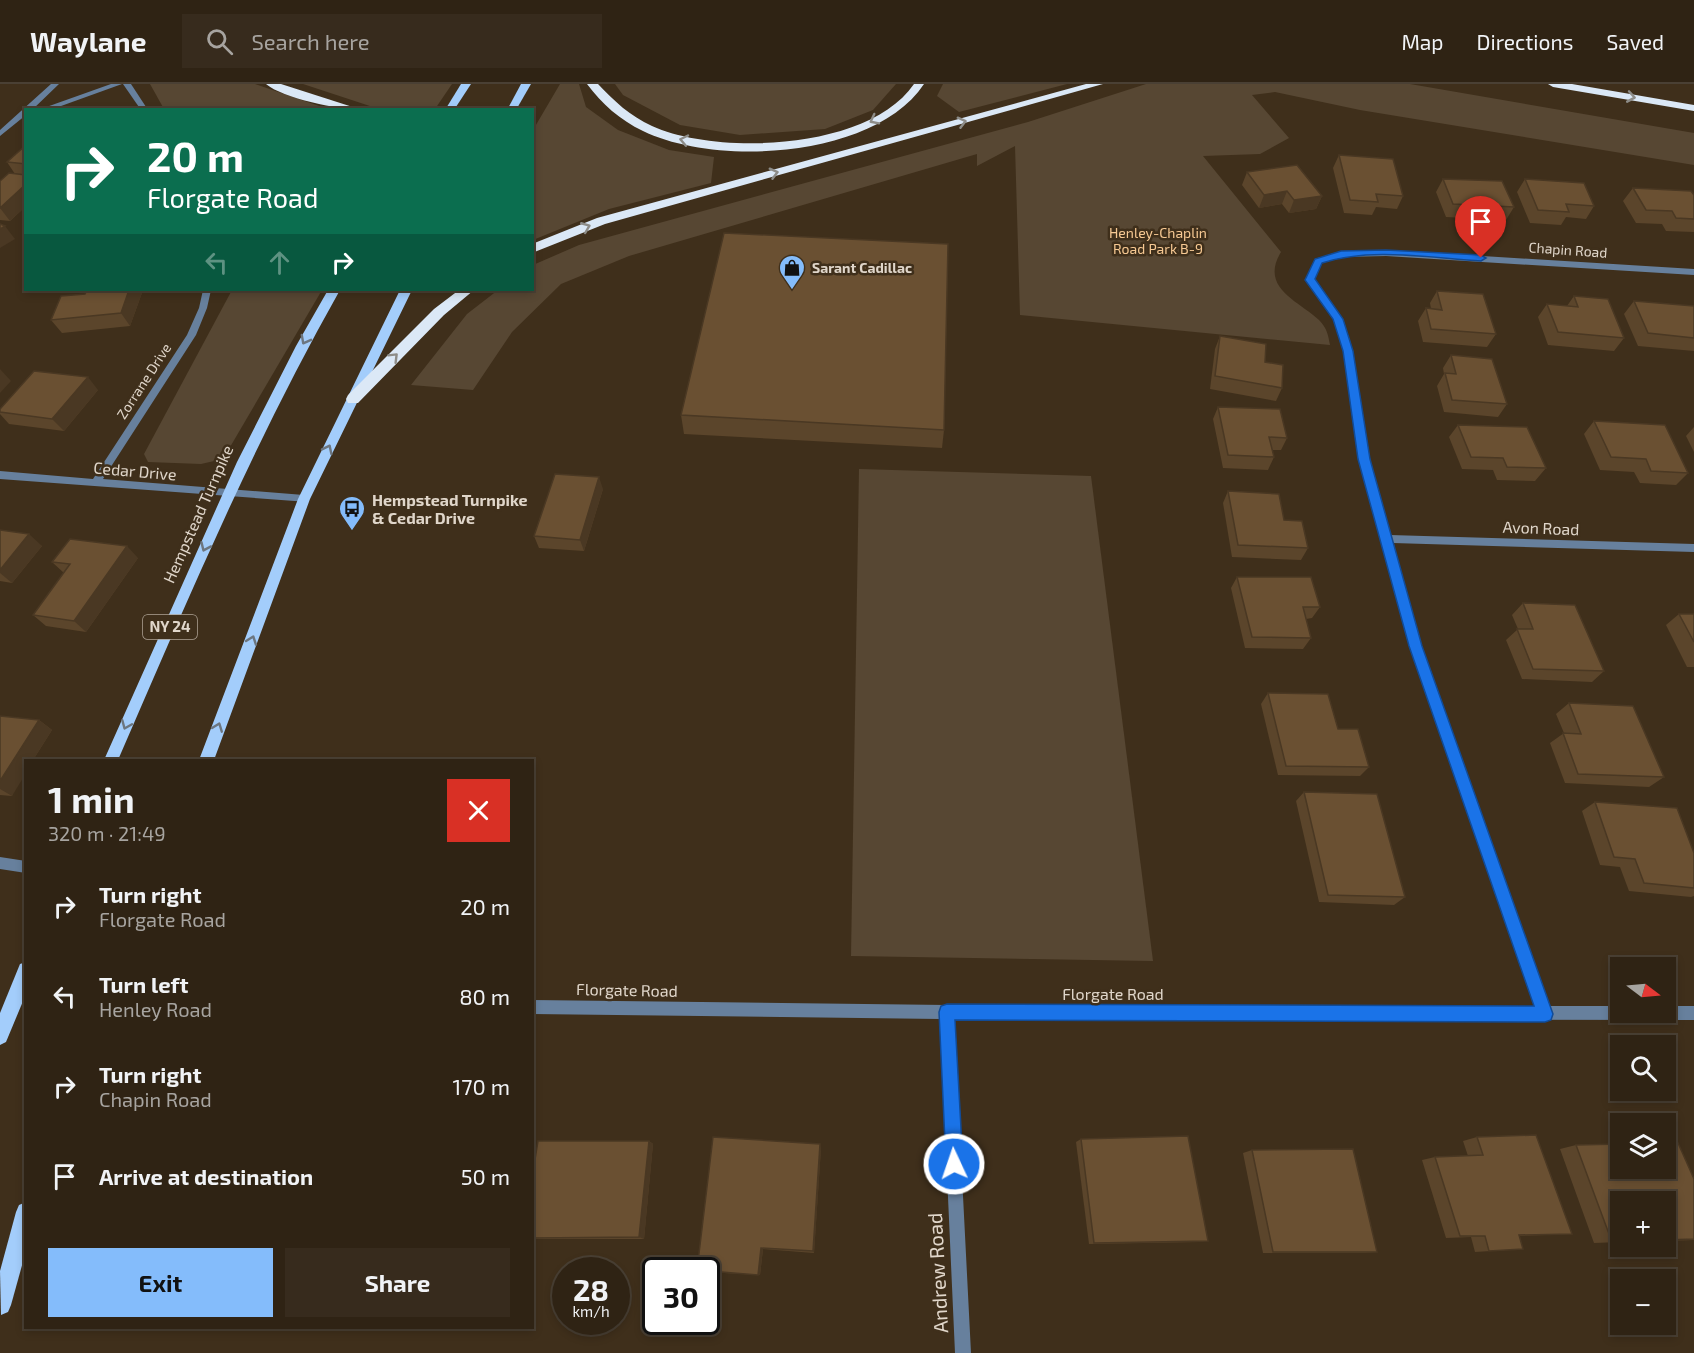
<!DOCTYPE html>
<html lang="en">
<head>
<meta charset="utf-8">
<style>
  body { margin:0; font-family:"Exo 2",sans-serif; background:#372b1d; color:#f1f3f6; height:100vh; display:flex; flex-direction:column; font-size:22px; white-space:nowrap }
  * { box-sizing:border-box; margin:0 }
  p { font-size:20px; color:#a7a4a0 }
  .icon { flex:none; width:33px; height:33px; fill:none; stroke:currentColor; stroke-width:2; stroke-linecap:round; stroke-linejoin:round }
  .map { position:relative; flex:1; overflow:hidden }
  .sheet { position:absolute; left:24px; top:675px; width:510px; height:570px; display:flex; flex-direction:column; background:#2f2314; border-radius:0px; box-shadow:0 3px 9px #0003,0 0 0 2px #4a4034 }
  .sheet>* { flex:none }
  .hud { position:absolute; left:24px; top:24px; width:510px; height:183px; border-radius:0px; box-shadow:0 3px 9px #0003,0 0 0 2px #4a4034; background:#0b6e4f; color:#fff; overflow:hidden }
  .needle { width:39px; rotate:106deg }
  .tools { position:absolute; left:1610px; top:873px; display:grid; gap:12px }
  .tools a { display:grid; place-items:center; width:66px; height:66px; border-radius:0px; background:#2f2314; box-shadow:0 3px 9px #0003,0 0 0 2px #4a4034; font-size:30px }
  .speed { position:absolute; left:552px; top:1173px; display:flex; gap:12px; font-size:30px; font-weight:700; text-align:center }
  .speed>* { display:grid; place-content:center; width:78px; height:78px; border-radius:50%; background:#2f2314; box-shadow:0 3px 9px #0003,0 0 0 2px #4a4034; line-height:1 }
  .speed small { font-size:15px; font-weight:400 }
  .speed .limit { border:3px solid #111; border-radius:9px; background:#fff; color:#111 }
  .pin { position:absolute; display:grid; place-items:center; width:51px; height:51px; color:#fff; margin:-62px -26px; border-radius:50% 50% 50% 0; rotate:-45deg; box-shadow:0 0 6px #0007 }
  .pin .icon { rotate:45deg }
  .me { position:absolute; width:66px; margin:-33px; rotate:357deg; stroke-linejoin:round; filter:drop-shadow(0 0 4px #0008) }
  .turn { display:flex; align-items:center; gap:21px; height:126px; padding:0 24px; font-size:27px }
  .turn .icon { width:78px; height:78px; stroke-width:2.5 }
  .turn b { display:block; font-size:42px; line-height:51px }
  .lanes { display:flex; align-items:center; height:57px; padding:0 24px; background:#0003; justify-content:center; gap:30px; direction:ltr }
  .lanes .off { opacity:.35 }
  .round { display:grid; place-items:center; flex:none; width:63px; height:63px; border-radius:0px; background:#372b1d }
  .summary { display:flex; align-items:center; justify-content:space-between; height:102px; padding:0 24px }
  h1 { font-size:36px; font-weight:700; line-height:45px }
  .action { display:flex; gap:12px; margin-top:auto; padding:12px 24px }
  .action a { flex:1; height:69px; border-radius:0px; background:#84bcfb; color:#111; font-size:24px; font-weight:700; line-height:69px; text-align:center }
  .action a+a { background:#372b1d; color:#f1f3f6 }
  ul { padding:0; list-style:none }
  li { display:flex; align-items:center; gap:18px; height:90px; padding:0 24px }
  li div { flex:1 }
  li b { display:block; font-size:22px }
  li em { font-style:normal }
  header { display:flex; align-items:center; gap:36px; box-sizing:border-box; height:84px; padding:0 30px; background:#2f2314; border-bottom:2px solid #4a4034 }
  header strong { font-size:28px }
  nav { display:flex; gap:33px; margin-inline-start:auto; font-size:21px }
  .search { width:420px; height:54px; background:#372b1d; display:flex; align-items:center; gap:15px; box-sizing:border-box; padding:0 21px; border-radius:0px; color:#a7a4a0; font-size:22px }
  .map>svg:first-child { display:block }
  .green { fill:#574733 }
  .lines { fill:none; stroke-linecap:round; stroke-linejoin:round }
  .street { fill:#67809d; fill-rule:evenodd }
  .primary { fill:#a3cdfb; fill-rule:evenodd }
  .highway { fill:#dbe8f6; fill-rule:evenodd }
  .wall { fill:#5b452b }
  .shaded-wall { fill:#4a3823 }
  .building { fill:#6a5032; stroke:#4a3823; stroke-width:1.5 }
  .oneway { stroke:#8d8c88 }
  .oneway2 { stroke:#6c7680 }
  .route { fill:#1a73e8; stroke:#114b97; stroke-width:1.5 }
  .labels { text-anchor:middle; stroke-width:5; stroke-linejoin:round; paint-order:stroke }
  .far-park-label { font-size:14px; fill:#f7c993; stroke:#3f2f1b }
  .far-street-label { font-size:14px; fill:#e0d6ca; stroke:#3f2f1b }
  .far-poi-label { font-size:14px; font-weight:bold; fill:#e0d6ca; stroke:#3f2f1b; text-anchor:start }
  .shield { fill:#3f2f1b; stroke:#b0a496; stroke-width:1.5 }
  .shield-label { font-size:15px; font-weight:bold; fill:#e0d6ca }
  .street-label { font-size:16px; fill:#e0d6ca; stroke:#3f2f1b }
  .poi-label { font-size:16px; font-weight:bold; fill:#e0d6ca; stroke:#3f2f1b; text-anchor:start }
  .near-street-label { font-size:20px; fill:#e0d6ca; stroke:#3f2f1b }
</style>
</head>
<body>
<header>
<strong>Waylane</strong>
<div class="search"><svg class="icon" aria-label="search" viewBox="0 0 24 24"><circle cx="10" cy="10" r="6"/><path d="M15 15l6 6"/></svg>Search here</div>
<nav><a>Map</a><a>Directions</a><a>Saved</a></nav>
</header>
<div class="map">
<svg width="1694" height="1269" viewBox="0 0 1694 1269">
  <rect width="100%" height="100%" fill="#3f2f1b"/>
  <g class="green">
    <polygon points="150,0 255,0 328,25 164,25"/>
    <polygon points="303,0 452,0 435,25 379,25"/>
    <polygon points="560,0 579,0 586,23 618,46 669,66 714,73 711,99 609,125 533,156 533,46"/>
    <polygon points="615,0 896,0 873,26 825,45 740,51 680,41 623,11"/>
    <polygon points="943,0 1067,0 959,28 937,12"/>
    <path d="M1146 0H1410L1694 49V81L1360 26 1275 8 1252 11 1289 54 1260 70 1203 72 1281 168C1259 204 1299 217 1319 236 1327 244 1328 251 1330 261L1020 231 1015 62 977 82V70L629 172 561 200 512 248 473 306 411 301 467 230 498 206H532L533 181 579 161 1028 38Z"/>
    <polygon points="232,206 322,206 223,375 201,380 148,378 144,370"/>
    <polygon points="859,385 1091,392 1153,877 851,872"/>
  </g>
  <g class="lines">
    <g class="street">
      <polygon points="51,0 59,0 32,26 26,26 26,31 0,52 0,46"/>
      <polygon points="111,0 122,0 50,26 38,26"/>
      <polygon points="123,0 131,0 148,26 141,26"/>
      <polygon points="1386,166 1694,185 1694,191 1386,172 1342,173 1322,179 1314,196 1343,235 1353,267 1369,375 1390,451 1694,460 1694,468 1393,459 1422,562 1549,922 1620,922 1620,928 1665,928 1665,922 1694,922 1694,936 954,935 971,1269 955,1269 940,935 532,930 532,916 947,921 1535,922 1410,562 1359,375 1343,267 1334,235 1306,196 1315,175 1341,167"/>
      <polygon points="203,206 211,206 207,224 196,251 103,395 304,411 308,412 309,415 308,418 0,395 0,387 93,395 187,251 199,224"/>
      <polygon points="0,773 26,777 26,789 0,785"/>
    </g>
    <g class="primary">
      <polygon points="461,0 471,0 454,26 445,26"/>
      <polygon points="521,0 531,0 516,26 507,26"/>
      <path d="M328 206H340C254 358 187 517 118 676H104L237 378 296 262Z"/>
      <polygon points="400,206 412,206 310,415 214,676 199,676 298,415"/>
      <polygon points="26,878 26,910 6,958 0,961 0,929 20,880"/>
      <polygon points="26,1118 26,1167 11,1221 8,1228 1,1231 0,1187 16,1128 19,1121"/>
    </g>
    <g class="highway">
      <path d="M266 0H281L362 26C340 26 282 14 266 0Z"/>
      <path d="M587 0H598C614 17 630 32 652 42 718 72 869 66 914 0H924C875 74 717 83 643 47 620 36 602 20 587 0Z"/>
      <polygon points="1086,0 1103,0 605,140 532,169 532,160 597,134"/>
      <polygon points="1548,0 1572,0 1694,21 1694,27 1553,3"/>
      <polygon points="459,206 474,206 444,231 358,319 348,319 346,315 348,311 434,225"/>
    </g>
  </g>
  <g class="wall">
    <polygon points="26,61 26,122 10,137 0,136 0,97 15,90 7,78"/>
    <polygon points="1339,71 1403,112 1397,125 1376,123 1372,131 1344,129 1333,84"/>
    <polygon points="1247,88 1322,112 1316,125 1289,129 1282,120 1259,124 1242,101"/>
    <polygon points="1443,95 1514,123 1506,136 1446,133 1436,108"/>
    <polygon points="1525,95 1594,122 1586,135 1566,133 1561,141 1530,139 1517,108"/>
    <polygon points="1633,104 1694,111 1694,148 1666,147 1662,140 1636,139 1623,117"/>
    <polygon points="143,206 130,242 62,249 51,236"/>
    <polygon points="1437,207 1496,250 1487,263 1423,258 1418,237 1426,224 1431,225 1430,219"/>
    <polygon points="1574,212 1624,254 1614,267 1548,261 1538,233 1547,220 1567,222"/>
    <polygon points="1634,217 1694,222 1694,267 1638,262 1624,230"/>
    <polygon points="1220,252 1265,278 1282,304 1276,317 1210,305 1215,265"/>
    <polygon points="1451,271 1507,320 1498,333 1444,328 1437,302 1444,290 1443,284"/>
    <polygon points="98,306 64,347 9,340 0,330 0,325"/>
    <polygon points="1218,323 1287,354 1281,366 1272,366 1274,373 1268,386 1223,384 1213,335"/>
    <polygon points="681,331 944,346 942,364 684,350"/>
    <polygon points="1594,337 1688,389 1676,401 1640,399 1634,388 1600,386 1584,350"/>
    <polygon points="1458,341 1546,384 1535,397 1497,396 1493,386 1462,385 1449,353"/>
    <polygon points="1694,343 1694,368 1686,352"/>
    <polygon points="603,405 584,467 539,464 534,452"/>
    <polygon points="1228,407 1284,436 1308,464 1301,476 1232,473 1223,419"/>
    <polygon points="0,446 42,462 12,499 0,497"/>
    <polygon points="138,474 86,548 46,542 33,531 64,489 52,478"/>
    <polygon points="1237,493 1320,523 1312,534 1306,535 1311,554 1303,565 1245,564 1231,504"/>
    <polygon points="1523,519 1604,587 1592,598 1522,595 1506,556 1518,545 1512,531"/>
    <polygon points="1679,530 1694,530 1694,583 1687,583 1666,541"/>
    <polygon points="1268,609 1338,645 1369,683 1360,692 1278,691 1261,620"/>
    <polygon points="1569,619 1664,693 1649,703 1565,699 1550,659 1564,649 1556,630"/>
    <polygon points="0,632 39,636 52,646 33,676 26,676 12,712 0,711"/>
    <polygon points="1304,708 1405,813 1394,821 1319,818 1296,717"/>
    <polygon points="1595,718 1694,769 1694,812 1691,813 1629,807 1620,783 1600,781 1582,727"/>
    <polygon points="1477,1053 1572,1150 1519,1152 1523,1165 1475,1168 1471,1153 1446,1154 1422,1076 1435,1073 1468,1072 1463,1057"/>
    <polygon points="1081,1055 1208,1157 1200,1158 1089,1160 1076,1058"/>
    <polygon points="649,1057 653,1060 644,1155 532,1155 532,1094"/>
    <polygon points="1576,1061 1694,1095 1694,1156 1665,1157 1665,1118 1620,1118 1620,1158 1594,1159 1560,1065"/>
    <polygon points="821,1064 814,1169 763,1165 760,1191 706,1188 706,1186"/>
    <polygon points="1252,1066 1377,1168 1365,1169 1263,1169 1243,1069"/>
  </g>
  <g class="shaded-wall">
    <polygon points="26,100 26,122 10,137 0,124"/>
    <polygon points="1287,107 1282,120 1259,124 1264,111"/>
    <polygon points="1322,112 1316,125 1289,129 1294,116"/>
    <polygon points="5,142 15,155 0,164 0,145"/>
    <polygon points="129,206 143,206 130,242 121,229"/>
    <polygon points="0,285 11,297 0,309"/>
    <polygon points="88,293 98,306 64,347 52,335"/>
    <polygon points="599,393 603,405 584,467 580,456"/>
    <polygon points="29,450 42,462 12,499 0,489 0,486"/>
    <polygon points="127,462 138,474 86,548 74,537"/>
    <polygon points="39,636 52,646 33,676 26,676 26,689 12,712 0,705 0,697"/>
    <polygon points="649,1057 653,1060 644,1155 639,1153"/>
    <polygon points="820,1060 821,1064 814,1169 813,1167"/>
    <polygon points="761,1164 763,1165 760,1191 758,1191"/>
  </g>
  <g class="building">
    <polygon points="26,61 26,80 7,78"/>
    <polygon points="1339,71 1393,75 1403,112 1376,110 1378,118 1350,116"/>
    <polygon points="1297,81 1322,112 1294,116 1287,107 1264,111 1247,88"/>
    <polygon points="9,89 26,91 26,100 0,124 0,97"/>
    <polygon points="1443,95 1502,97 1514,123 1453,120"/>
    <polygon points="1525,95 1584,99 1594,122 1566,120 1569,128 1538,126"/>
    <polygon points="1633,104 1691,107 1694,111 1694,135 1676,134 1672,127 1646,126"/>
    <polygon points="0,140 5,142 0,145"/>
    <polygon points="724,149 948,160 944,346 681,331"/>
    <polygon points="87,206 129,206 121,229 51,236 61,212 85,210"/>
    <polygon points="1437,207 1483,210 1496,250 1431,245 1426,224 1442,226"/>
    <polygon points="1574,212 1608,215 1624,254 1558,248 1547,220 1578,223"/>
    <polygon points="1634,217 1694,222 1694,254 1648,249"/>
    <polygon points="1220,252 1266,260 1265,278 1283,281 1282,304 1215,292"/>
    <polygon points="1451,271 1492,275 1507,320 1452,316 1445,289 1456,290"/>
    <polygon points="34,287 88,293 52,335 0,328 0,325"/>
    <polygon points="1218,323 1280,325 1287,354 1269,353 1274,373 1228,371"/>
    <polygon points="1594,337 1665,341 1688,389 1651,387 1646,375 1611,373"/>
    <polygon points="1458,341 1527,343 1546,384 1507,383 1503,374 1471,373"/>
    <polygon points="555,390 599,393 580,456 534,452"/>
    <polygon points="1228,407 1279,410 1284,436 1302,437 1308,464 1238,461"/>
    <polygon points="0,446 29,450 0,486"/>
    <polygon points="70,455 127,462 74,537 33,531 70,480 52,478"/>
    <polygon points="1237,493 1311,493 1320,523 1303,523 1311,554 1252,553"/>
    <polygon points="1523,519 1575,521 1604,587 1533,585 1517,545 1533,545"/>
    <polygon points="1679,530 1694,530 1694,558"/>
    <polygon points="1268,609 1328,610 1338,645 1358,645 1369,683 1286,682"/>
    <polygon points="1569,619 1633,622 1664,693 1578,690 1563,649 1581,650"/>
    <polygon points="0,632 39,636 0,697"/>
    <polygon points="1304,708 1377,710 1405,813 1328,811"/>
    <polygon points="1595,718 1677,724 1694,769 1694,804 1644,799 1635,775 1614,773"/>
    <polygon points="1536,1051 1572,1150 1519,1151 1523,1165 1489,1167 1485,1152 1460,1152 1435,1073 1483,1071 1477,1053"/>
    <polygon points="1188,1052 1208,1157 1094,1159 1081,1055"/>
    <polygon points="713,1053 820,1060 813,1167 761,1164 758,1191 697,1186"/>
    <polygon points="538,1057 649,1057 639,1153 532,1154 532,1094"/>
    <polygon points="1665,1059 1678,1059 1694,1095 1694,1155 1665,1156 1665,1118 1620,1118 1620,1157 1612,1158 1576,1061 1620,1060 1620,1084 1665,1084"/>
    <polygon points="1353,1065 1377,1168 1273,1168 1252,1066"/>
  </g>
  <defs><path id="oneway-chevron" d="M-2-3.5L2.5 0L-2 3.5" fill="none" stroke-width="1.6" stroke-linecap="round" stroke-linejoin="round" transform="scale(1.5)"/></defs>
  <g class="oneway">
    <use href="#oneway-chevron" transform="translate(1631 13) rotate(10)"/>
    <use href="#oneway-chevron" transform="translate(874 36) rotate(153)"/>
    <use href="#oneway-chevron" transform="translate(962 38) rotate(-15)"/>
    <use href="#oneway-chevron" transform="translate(684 56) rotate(-168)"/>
    <use href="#oneway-chevron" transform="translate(774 89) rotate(-15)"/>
    <use href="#oneway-chevron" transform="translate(586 143) rotate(-22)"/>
    <use href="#oneway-chevron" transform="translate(394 273) rotate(-45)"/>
  </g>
  <g class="oneway2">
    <use href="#oneway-chevron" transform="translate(305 256) rotate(118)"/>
    <use href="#oneway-chevron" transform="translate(328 365) rotate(-64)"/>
    <use href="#oneway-chevron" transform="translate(205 463) rotate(114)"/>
    <use href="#oneway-chevron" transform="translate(252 556) rotate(-70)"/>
    <use href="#oneway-chevron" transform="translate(126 641) rotate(113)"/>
    <use href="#oneway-chevron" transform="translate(218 643) rotate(-69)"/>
  </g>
  <path class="route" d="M1386 166 1481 171 1486 174 1481 177C1430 174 1371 163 1322 179L1315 195 1343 235 1353 267 1370 375 1422 562 1553 930 1551 936 1545 938 955 936 963 1080 961 1086 954 1088 948 1086 946 1080 939 928 941 922 947 920 1534 922 1409 562 1358 375 1343 267 1333 235 1305 196 1315 175 1341 167Z"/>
  <defs>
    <symbol id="shop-pin" viewBox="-11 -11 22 30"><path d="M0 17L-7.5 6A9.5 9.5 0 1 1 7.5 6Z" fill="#84bcfb" stroke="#3f2f1b"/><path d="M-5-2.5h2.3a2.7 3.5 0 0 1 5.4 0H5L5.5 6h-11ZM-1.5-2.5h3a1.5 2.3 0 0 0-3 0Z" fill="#111"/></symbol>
    <symbol id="bus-pin" viewBox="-11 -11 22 30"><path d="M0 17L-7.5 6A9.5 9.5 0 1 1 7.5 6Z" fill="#84bcfb" stroke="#3f2f1b"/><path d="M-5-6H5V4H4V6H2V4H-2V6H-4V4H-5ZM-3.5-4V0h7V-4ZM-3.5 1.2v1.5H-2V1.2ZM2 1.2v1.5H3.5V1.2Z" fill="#111"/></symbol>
  </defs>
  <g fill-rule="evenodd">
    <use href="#shop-pin" x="777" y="169" width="30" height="40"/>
    <use href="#bus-pin" x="337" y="410" width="30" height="40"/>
  </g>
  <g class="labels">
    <g class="far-park-label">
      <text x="1158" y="154">Henley-Chaplin<tspan x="1158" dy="16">Road Park B-9</tspan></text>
    </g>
    <g class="far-street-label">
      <text transform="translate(1568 166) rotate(4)" y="5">Chapin Road</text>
      <text transform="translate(144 297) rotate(-57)" y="5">Zorrane Drive</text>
    </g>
    <g class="far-poi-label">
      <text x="812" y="189">Sarant Cadillac</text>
    </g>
    <rect class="shield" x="143" y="531" width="54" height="24" rx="4.5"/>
    <g class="shield-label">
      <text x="170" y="548">NY 24</text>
    </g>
    <g class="street-label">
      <text transform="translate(135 387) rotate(5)" y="6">Cedar Drive</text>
      <text transform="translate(198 430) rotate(-66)" y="6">Hempstead Turnpike</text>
      <text transform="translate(1541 444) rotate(2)" y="6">Avon Road</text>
      <text transform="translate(627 906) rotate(1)" y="6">Florgate Road</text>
      <text x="1113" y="916">Florgate Road</text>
    </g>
    <g class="poi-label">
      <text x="372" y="422">Hempstead Turnpike<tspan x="372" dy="18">&amp; Cedar Drive</tspan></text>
    </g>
    <g class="near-street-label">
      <text transform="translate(938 1189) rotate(-93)" y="7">Andrew Road</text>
    </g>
  </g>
</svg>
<div class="tools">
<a><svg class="needle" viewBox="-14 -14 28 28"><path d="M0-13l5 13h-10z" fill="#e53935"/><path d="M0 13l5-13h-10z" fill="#a7a4a0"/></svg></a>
<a><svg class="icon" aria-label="search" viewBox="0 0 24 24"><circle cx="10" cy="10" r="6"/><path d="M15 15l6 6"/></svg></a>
<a><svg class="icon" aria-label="layers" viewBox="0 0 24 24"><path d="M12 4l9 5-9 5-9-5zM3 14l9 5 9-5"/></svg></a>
<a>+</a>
<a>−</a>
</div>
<div class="speed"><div>28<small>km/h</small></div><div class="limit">30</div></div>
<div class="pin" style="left:1481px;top:174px;background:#d93025"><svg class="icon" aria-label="arrive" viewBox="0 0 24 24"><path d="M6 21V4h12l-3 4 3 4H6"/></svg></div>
<svg class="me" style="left:954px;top:1080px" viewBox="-20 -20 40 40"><circle r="17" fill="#1a73e8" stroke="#fff" stroke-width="3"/><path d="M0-11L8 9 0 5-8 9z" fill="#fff"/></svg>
<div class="hud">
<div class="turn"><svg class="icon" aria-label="right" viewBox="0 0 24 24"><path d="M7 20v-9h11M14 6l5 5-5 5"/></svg><div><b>20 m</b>Florgate Road</div></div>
<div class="lanes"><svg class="icon off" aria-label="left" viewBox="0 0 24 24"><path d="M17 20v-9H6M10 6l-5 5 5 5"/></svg><svg class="icon off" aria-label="ahead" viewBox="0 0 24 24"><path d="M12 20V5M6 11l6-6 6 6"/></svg><svg class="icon" aria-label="right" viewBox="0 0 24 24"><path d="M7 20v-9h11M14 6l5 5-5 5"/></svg></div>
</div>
<section class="sheet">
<div class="summary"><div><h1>1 min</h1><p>320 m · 21:49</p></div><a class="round" style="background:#d93025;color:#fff"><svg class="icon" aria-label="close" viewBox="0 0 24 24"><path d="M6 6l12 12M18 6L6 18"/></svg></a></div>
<ul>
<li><svg class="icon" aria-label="right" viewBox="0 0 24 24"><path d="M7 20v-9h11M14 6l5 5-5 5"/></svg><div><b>Turn right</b><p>Florgate Road</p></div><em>20 m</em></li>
<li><svg class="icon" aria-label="left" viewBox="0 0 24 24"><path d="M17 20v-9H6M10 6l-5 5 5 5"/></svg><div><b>Turn left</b><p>Henley Road</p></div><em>80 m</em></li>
<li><svg class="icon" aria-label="right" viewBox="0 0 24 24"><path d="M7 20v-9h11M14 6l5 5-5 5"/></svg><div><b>Turn right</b><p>Chapin Road</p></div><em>170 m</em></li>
<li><svg class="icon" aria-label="arrive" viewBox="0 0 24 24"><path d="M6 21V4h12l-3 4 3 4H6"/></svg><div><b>Arrive at destination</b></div><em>50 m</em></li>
</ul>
<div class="action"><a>Exit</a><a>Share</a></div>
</section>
</div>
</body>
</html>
